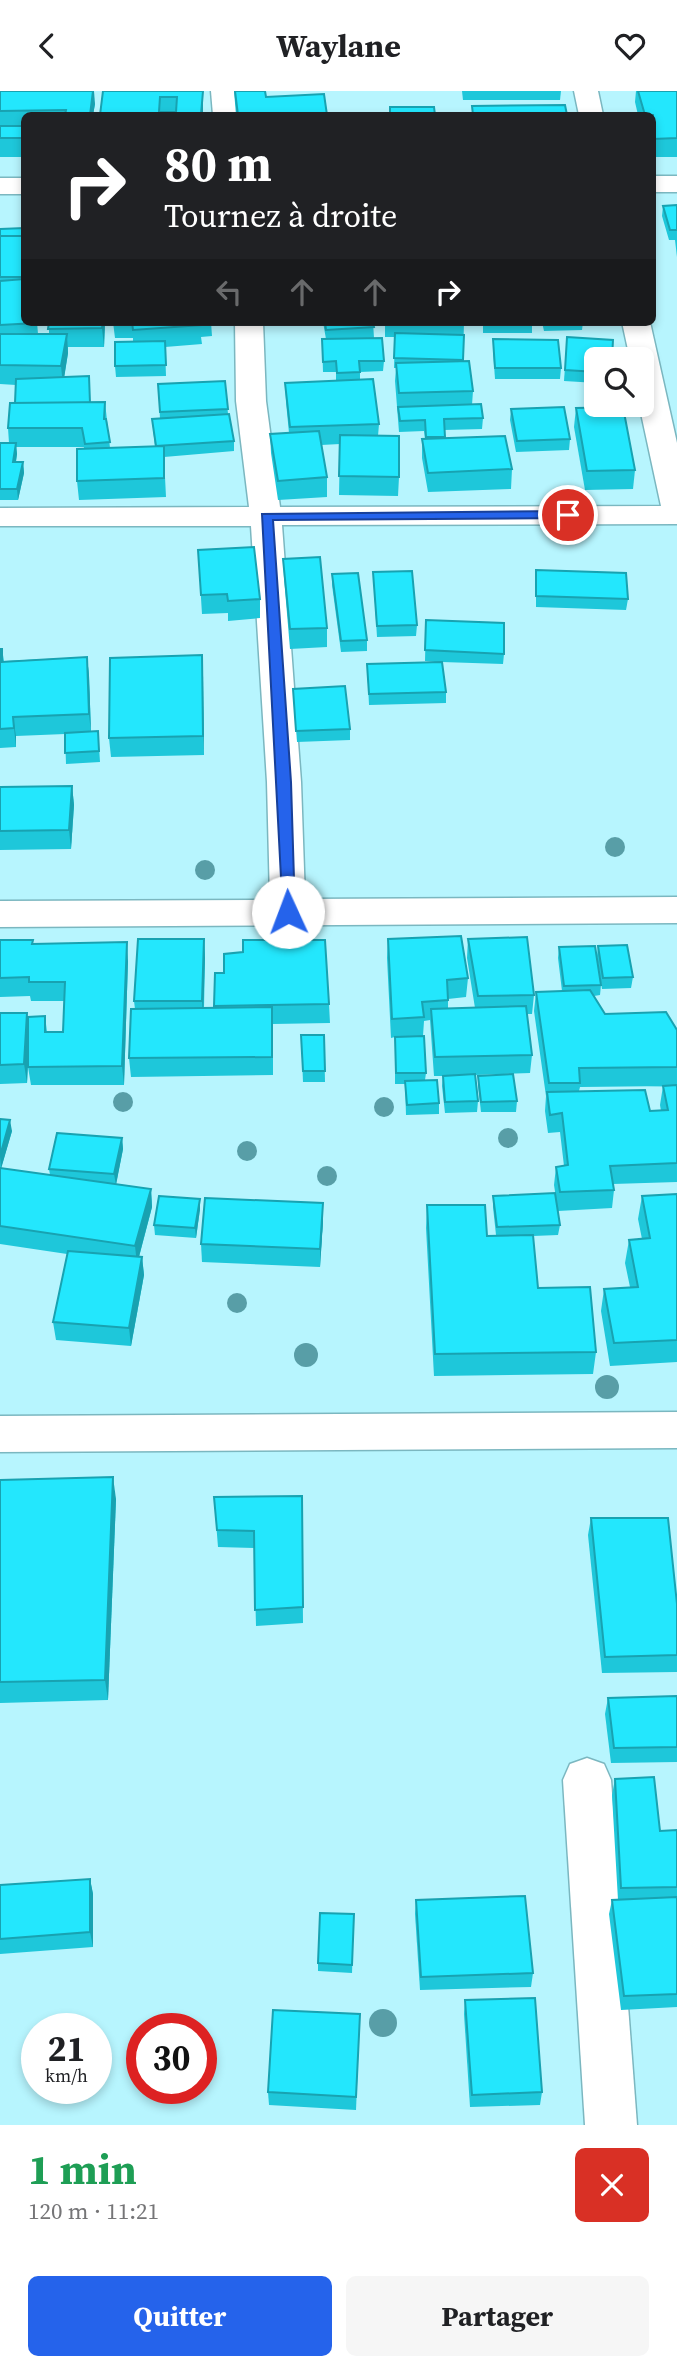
<!DOCTYPE html>
<html lang="fr">
<head>
<meta charset="utf-8">
<style>
  body { margin:0; font-family:"Source Serif 4",serif; background:#f6f6f6; color:#202124; height:100vh; display:flex; flex-direction:column; font-size:26px; white-space:nowrap }
  * { box-sizing:border-box; margin:0 }
  p { font-size:23px; color:#757577 }
  .icon { flex:none; width:38px; height:38px; fill:none; stroke:currentColor; stroke-width:2; stroke-linecap:round; stroke-linejoin:round }
  .map { position:relative; height:2034px; overflow:hidden }
  .side { display:flex; flex-direction:column; background:#fff; flex:1 }
  .side>* { flex:none }
  .banner { position:absolute; left:21px; top:21px; width:635px; height:214px; border-radius:10px; box-shadow:0 4px 10px #0003; background:#202124; color:#fff; overflow:hidden }
  .fabs { position:absolute; left:584px; top:256px; display:grid; gap:14px }
  .fabs a { display:grid; place-items:center; width:70px; height:70px; border-radius:10px; background:#fff; box-shadow:0 4px 10px #0003; font-size:35px }
  .speed { position:absolute; left:21px; top:1922px; display:flex; gap:14px; font-size:35px; font-weight:700; text-align:center }
  .speed>* { display:grid; place-content:center; width:91px; height:91px; border-radius:50%; background:#fff; box-shadow:0 4px 10px #0003; line-height:1 }
  .speed small { font-size:18px; font-weight:400 }
  .speed .limit { border:10px solid #d22; background:#fff; color:#111 }
  .pin { position:absolute; display:grid; place-items:center; width:60px; height:60px; color:#fff; margin:-30px; border:4px solid #fff; border-radius:50%; box-shadow:0 2px 7px #0007 }
  .me { position:absolute; width:77px; margin:-38px; rotate:358deg; stroke-linejoin:round; filter:drop-shadow(0 0 5px #0008) }
  .turn { display:flex; align-items:center; gap:24px; height:147px; padding:0 28px; font-size:32px }
  .turn .icon { width:91px; height:91px; stroke-width:2.5 }
  .turn b { display:block; font-size:49px; line-height:60px }
  .lanes { display:flex; align-items:center; height:66px; padding:0 28px; background:#0003; justify-content:center; gap:35px; direction:ltr }
  .lanes .off { opacity:.35 }
  .round { display:grid; place-items:center; flex:none; width:74px; height:74px; border-radius:10px; background:#f6f6f6 }
  .summary { display:flex; align-items:center; justify-content:space-between; height:119px; padding:0 28px }
  h1 { font-size:42px; font-weight:700; line-height:52px; color:#1e9e55 }
  .primary-button { display:flex; gap:14px; margin-top:auto; padding:14px 28px }
  .primary-button a { flex:1; height:80px; border-radius:10px; background:#2563eb; color:#fff; font-size:28px; font-weight:700; line-height:80px; text-align:center }
  .primary-button a+a { background:#f6f6f6; color:#202124 }
  header { display:flex; justify-content:space-between; align-items:center; height:91px; padding:0 28px; background:#fff; font-size:32px; font-weight:700 }
  .map>svg:first-child { display:block }
  .lines { fill:none; stroke-linecap:round; stroke-linejoin:round }
  .street-casing { stroke:#7bb7c0; stroke-width:3 }
  .street { fill:#fff; fill-rule:evenodd }
  .tree { fill:#589ea7 }
  .wall { fill:#1ec7da; fill-rule:evenodd }
  .shaded-wall { fill:#18a2b1 }
  .building { fill:#23e7fd; stroke:#18a2b1; stroke-width:2; fill-rule:evenodd }
  .route { fill:#2563eb; stroke:#184099; stroke-width:2 }
</style>
</head>
<body>
<header><svg class="icon" aria-label="back" viewBox="0 0 24 24"><path d="M15 5l-7 7 7 7"/></svg>Waylane<svg class="icon" aria-label="heart" viewBox="0 0 24 24"><path d="M12 20l-8-8c-3-5 5-10 8-4 3-6 11-1 8 4z"/></svg></header>
<div class="map">
<svg width="677" height="2034" viewBox="0 0 677 2034">
  <rect width="100%" height="100%" fill="#b7f5fe"/>
  <g class="lines">
    <defs>
      <g id="street">
        <polygon points="211,0 235,0 237,24 213,24"/>
        <polygon points="574,0 598,0 603,24 579,24"/>
        <rect x="653" y="85" width="24" height="16"/>
        <rect x="0" y="87" width="24" height="16"/>
        <polygon points="235,231 263,231 266,310 280,416 661,415 639,313 642,313 642,268 630,268 622,231 650,231 677,352 677,433 282,434 301,691 305,808 677,806 677,832 0,836 0,810 270,809 267,691 251,435 0,435 0,417 249,416 236,310"/>
        <polygon points="677,1321 677,1357 0,1361 0,1325"/>
        <polygon points="587,1667 604,1673 611,1689 637,2034 585,2034 563,1689 570,1673"/>
      </g>
    </defs>
    <use href="#street" class="street-casing"/>
    <use href="#street" class="street"/>
  </g>
  <g class="tree">
    <circle cx="615" cy="756" r="10"/>
    <circle cx="205" cy="779" r="10"/>
    <circle cx="123" cy="1011" r="10"/>
    <circle cx="384" cy="1016" r="10"/>
    <circle cx="508" cy="1047" r="10"/>
    <circle cx="247" cy="1060" r="10"/>
    <circle cx="327" cy="1085" r="10"/>
    <circle cx="237" cy="1212" r="10"/>
    <circle cx="306" cy="1264" r="12"/>
    <circle cx="607" cy="1296" r="12"/>
    <circle cx="383" cy="1932" r="14"/>
  </g>
  <g class="wall">
    <polygon points="0,0 95,13 93,24 24,24 24,66 0,66"/>
    <polygon points="103,0 203,0 203,24 100,24"/>
    <polygon points="234,0 265,0 266,6 327,24 236,24"/>
    <polygon points="462,0 561,0 560,9 463,9"/>
    <polygon points="636,0 677,0 677,66 653,66 653,24 638,24 635,11"/>
    <polygon points="677,114 677,166 675,149 669,149 662,125 663,115"/>
    <polygon points="24,137 24,231 37,231 38,243 49,243 49,231 105,231 104,256 68,256 68,262 64,286 90,295 90,312 105,311 110,357 155,356 152,328 160,328 158,293 225,290 228,323 234,350 234,360 164,366 166,406 79,409 77,390 84,356 16,356 17,363 16,371 23,371 24,382 18,409 0,409 0,352 9,352 8,337 15,312 16,294 0,293 0,138"/>
    <polygon points="113,231 211,231 212,245 201,246 202,253 165,256 166,285 116,286 115,275 133,250 133,247 115,247"/>
    <polygon points="323,231 373,231 374,247 384,270 383,280 360,281 360,289 379,333 378,345 399,386 398,405 339,404 340,353 321,354 327,386 327,406 278,409 271,362 270,343 289,342 286,311 285,292 336,290 336,281 323,281 322,248 326,248"/>
    <polygon points="385,231 464,231 463,270 473,300 472,314 483,327 482,338 444,339 445,347 512,378 511,398 428,401 422,367 422,348 425,348 424,340 399,341 395,290 396,277 394,277 395,246 385,246"/>
    <rect x="483" y="231" width="49" height="11"/>
    <polygon points="542,231 583,231 582,239 544,240"/>
    <polygon points="567,246 597,268 597,292 564,290"/>
    <polygon points="493,248 561,277 560,288 495,288 493,259"/>
    <polygon points="576,317 635,379 633,398 585,399 574,336"/>
    <polygon points="511,318 570,348 569,359 516,361 510,329"/>
    <polygon points="198,459 260,508 260,527 228,530 228,522 202,523"/>
    <polygon points="283,468 327,537 327,556 290,558 284,487"/>
    <polygon points="536,479 628,508 626,519 536,516"/>
    <polygon points="373,481 417,534 416,545 377,546"/>
    <polygon points="332,483 367,549 367,560 341,561 332,494"/>
    <polygon points="426,529 504,563 503,573 442,571 446,601 446,612 369,614 367,573 435,571 425,570"/>
    <polygon points="0,558 2,558 4,570 87,566 89,585 91,641 98,640 100,671 66,673 65,643 16,645 16,656 0,657"/>
    <polygon points="202,564 204,664 111,666 109,647"/>
    <polygon points="293,598 350,638 350,649 297,651"/>
    <polygon points="72,695 74,714 71,758 0,759 0,696"/>
    <polygon points="204,848 205,867 204,917 214,917 215,882 329,913 330,932 273,933 273,984 131,986 129,967 135,918 134,910"/>
    <polygon points="388,848 468,887 466,906 448,908 448,918 475,917 467,867 468,848 534,904 532,923 527,923 532,964 530,982 475,984 478,1010 477,1021 445,1022 442,995 443,985 434,985 430,929 424,930 423,945 411,945 426,982 425,989 439,1012 439,1023 406,1024 405,993 395,993 395,946 391,947 387,867"/>
    <polygon points="0,849 33,853 128,870 124,994 31,994 28,976 27,992 0,993 0,922 28,935 45,925 47,941 63,941 64,910 31,910 30,905 0,906"/>
    <polygon points="598,855 633,886 631,897 602,898 597,865"/>
    <path d="M559 856 601 894 600 904 594 905 605 923 677 939V1091L613 1093 614 1099 612 1117 558 1120 554 1094 556 1076 564 1075 560 1041 548 1042 545 1020 546 1005 534 920 536 901 562 900 558 867ZM663 995 660 1014 661 1020H650L579 1000 580 996 669 995Z"/>
    <polygon points="301,944 324,944 325,991 303,991"/>
    <polygon points="478,985 517,1010 516,1021 481,1021 478,995"/>
    <polygon points="0,1028 12,1040 1,1077 50,1084 49,1078 122,1047 123,1058 116,1093 151,1098 152,1116 139,1166 142,1166 144,1184 131,1255 56,1249 53,1231 67,1163 0,1153"/>
    <polygon points="677,1103 677,1271 610,1275 601,1220 604,1198 630,1196 625,1172 629,1149 642,1148 638,1128 642,1105"/>
    <polygon points="493,1105 560,1134 558,1144 533,1145 538,1197 596,1261 593,1283 434,1285 426,1137 427,1114 487,1145 496,1144 493,1116"/>
    <polygon points="323,1112 323,1130 320,1176 202,1171 201,1153"/>
    <polygon points="200,1118 196,1147 155,1144 154,1134"/>
    <polygon points="0,1389 116,1408 108,1609 0,1612"/>
    <polygon points="302,1405 303,1532 256,1535 254,1457 218,1456 214,1406"/>
    <polygon points="591,1427 677,1513 677,1581 602,1582 588,1444"/>
    <polygon points="677,1605 677,1671 611,1672 605,1623 608,1607"/>
    <polygon points="615,1688 660,1740 677,1739 677,1916 621,1919 609,1823 612,1809 618,1809 612,1704"/>
    <polygon points="90,1788 93,1803 93,1856 0,1863 0,1794"/>
    <polygon points="416,1809 533,1882 531,1896 420,1899 415,1823"/>
    <polygon points="354,1823 352,1882 318,1880 318,1872"/>
    <polygon points="465,1909 542,2001 540,2014 470,2016 464,1923"/>
    <polygon points="360,1923 356,2019 269,2014 268,2001"/>
  </g>
  <g class="shaded-wall">
    <polygon points="93,0 94,0 95,13 93,24 90,24"/>
    <polygon points="203,0 203,24 201,24"/>
    <polygon points="103,231 105,231 104,256 102,237"/>
    <polygon points="67,243 68,262 63,294 61,275"/>
    <polygon points="16,352 17,363 14,382 13,371"/>
    <polygon points="23,371 24,382 18,409 17,398"/>
    <polygon points="202,564 203,583 204,664 203,645"/>
    <polygon points="87,566 89,585 91,642 89,623"/>
    <polygon points="13,626 16,645 16,656 14,637"/>
    <polygon points="72,695 74,714 71,758 69,739"/>
    <polygon points="204,848 205,867 203,928 202,910"/>
    <polygon points="127,851 128,870 124,994 122,975"/>
    <polygon points="27,922 29,941 27,992 24,973"/>
    <polygon points="10,1029 12,1040 1,1078 0,1065"/>
    <polygon points="122,1047 123,1058 116,1094 114,1083"/>
    <polygon points="151,1098 152,1116 137,1173 135,1155"/>
    <polygon points="200,1108 200,1118 196,1147 195,1137"/>
    <polygon points="323,1112 323,1130 320,1176 320,1158"/>
    <polygon points="142,1166 144,1184 131,1255 129,1237"/>
    <polygon points="113,1386 116,1408 108,1609 105,1589"/>
    <polygon points="90,1788 93,1803 93,1856 90,1841"/>
  </g>
  <g class="building">
    <polygon points="0,0 93,0 90,24 65,24 66,19 0,20"/>
    <path d="M103 0H203L201 24H100ZM160 6H177L176 21H159Z"/>
    <polygon points="235,0 265,0 266,6 324,3 327,24 238,24"/>
    <polygon points="638,0 677,0 677,47 653,48 653,24 645,24"/>
    <polygon points="565,14 567,24 473,24 472,15"/>
    <polygon points="390,16 434,16 435,24 390,24"/>
    <rect x="0" y="35" width="24" height="12"/>
    <polygon points="677,114 677,139 670,139 663,115"/>
    <polygon points="24,137 24,145 0,145 0,138"/>
    <rect x="0" y="145" width="24" height="41"/>
    <polygon points="24,188 24,231 36,231 36,232 0,234 0,190"/>
    <polygon points="49,231 103,231 102,237 48,238"/>
    <polygon points="132,231 200,231 201,234 133,239"/>
    <polygon points="325,231 373,231 374,236 326,239"/>
    <polygon points="395,242 464,244 463,269 394,267"/>
    <polygon points="0,243 67,243 61,275 0,274"/>
    <polygon points="567,246 613,249 612,268 597,268 597,281 565,279"/>
    <polygon points="382,247 384,270 359,270 360,281 337,282 336,270 323,271 322,248"/>
    <polygon points="493,248 558,249 561,277 495,277"/>
    <polygon points="165,250 166,274 115,275 115,251"/>
    <polygon points="469,270 473,300 399,302 396,272"/>
    <polygon points="89,285 90,312 15,312 16,288"/>
    <polygon points="373,288 379,333 290,336 285,292"/>
    <polygon points="225,290 228,318 160,321 158,293"/>
    <polygon points="105,311 104,328 106,328 110,351 85,353 82,337 8,337 10,312"/>
    <polygon points="481,313 483,327 444,328 445,346 426,346 425,329 400,330 398,316"/>
    <polygon points="564,316 570,348 517,350 511,318"/>
    <polygon points="623,316 635,379 587,380 576,317"/>
    <polygon points="229,323 234,350 156,355 152,328"/>
    <polygon points="319,340 327,386 278,390 270,343"/>
    <polygon points="340,344 399,345 399,386 339,385"/>
    <polygon points="505,345 512,378 428,382 422,348"/>
    <polygon points="0,352 16,352 13,371 23,371 17,398 0,398"/>
    <polygon points="164,355 164,387 77,390 77,358"/>
    <polygon points="254,456 260,508 228,510 227,503 201,504 198,459"/>
    <polygon points="320,466 327,537 290,538 283,468"/>
    <polygon points="536,479 626,482 628,508 536,505"/>
    <polygon points="412,480 417,534 377,535 373,481"/>
    <polygon points="358,482 367,549 341,550 332,483"/>
    <polygon points="426,529 504,532 504,563 425,559"/>
    <polygon points="0,558 2,558 2,571 87,566 89,623 13,626 14,637 0,638"/>
    <polygon points="202,564 203,645 109,647 110,567"/>
    <polygon points="442,571 446,601 369,603 367,573"/>
    <polygon points="345,595 350,638 296,640 293,598"/>
    <polygon points="98,640 99,660 65,662 65,642"/>
    <polygon points="72,695 69,739 0,740 0,696"/>
    <polygon points="461,845 468,887 447,889 448,909 422,911 424,926 392,928 388,848"/>
    <polygon points="527,846 534,904 478,905 468,848"/>
    <polygon points="138,848 204,848 202,910 134,910"/>
    <polygon points="0,849 33,849 32,853 127,851 122,975 28,976 28,926 45,925 45,941 63,941 65,891 29,891 29,886 0,887"/>
    <polygon points="243,849 325,849 329,913 214,915 215,882 224,882 224,863 243,861"/>
    <polygon points="627,854 633,886 603,887 598,855"/>
    <polygon points="595,855 601,894 564,895 559,856"/>
    <polygon points="590,899 605,923 666,921 677,939 677,976 579,977 580,992 549,992 536,901"/>
    <polygon points="526,915 532,964 435,966 431,918"/>
    <polygon points="272,916 272,966 129,967 131,918"/>
    <polygon points="0,922 27,922 24,973 0,974"/>
    <polygon points="301,944 324,944 325,980 303,980"/>
    <polygon points="424,945 426,982 396,982 395,946"/>
    <polygon points="475,983 478,1010 445,1011 443,985"/>
    <polygon points="513,983 517,1010 481,1011 478,985"/>
    <polygon points="437,989 439,1012 407,1014 405,990"/>
    <polygon points="677,994 677,1072 610,1075 614,1099 560,1101 556,1076 568,1074 562,1022 550,1024 547,1001 645,999 650,1020 668,1019 663,995"/>
    <polygon points="0,1028 10,1029 0,1065"/>
    <polygon points="57,1042 122,1047 114,1083 49,1078"/>
    <polygon points="0,1077 151,1098 135,1155 0,1135"/>
    <polygon points="555,1102 560,1134 497,1136 493,1105"/>
    <polygon points="677,1103 677,1249 614,1252 604,1198 638,1196 629,1149 650,1147 642,1105"/>
    <polygon points="159,1105 200,1108 195,1137 154,1134"/>
    <polygon points="205,1107 323,1112 320,1158 201,1153"/>
    <polygon points="427,1114 485,1114 487,1145 533,1144 538,1197 590,1196 596,1261 435,1263"/>
    <polygon points="68,1160 142,1166 129,1237 53,1231"/>
    <polygon points="113,1386 105,1589 0,1591 0,1389"/>
    <polygon points="302,1405 303,1516 255,1519 254,1440 217,1439 214,1406"/>
    <polygon points="591,1427 668,1427 677,1513 677,1564 605,1566"/>
    <polygon points="677,1605 677,1656 614,1657 608,1607"/>
    <polygon points="654,1686 660,1740 677,1739 677,1796 621,1797 615,1688"/>
    <polygon points="90,1788 90,1841 0,1848 0,1794"/>
    <polygon points="525,1805 533,1882 421,1886 416,1809"/>
    <polygon points="677,1806 677,1903 624,1905 612,1809"/>
    <polygon points="320,1822 354,1823 352,1874 318,1872"/>
    <polygon points="535,1907 542,2001 472,2004 465,1909"/>
    <polygon points="273,1919 360,1923 356,2006 268,2001"/>
  </g>
  <polygon class="route" points="568,420 572,421 572,427 273,429 291,691 295,821 288,827 283,825 262,423"/>
</svg>
<div class="fabs">
<a><svg class="icon" aria-label="search" viewBox="0 0 24 24"><circle cx="10" cy="10" r="6"/><path d="M15 15l6 6"/></svg></a>
</div>
<div class="speed"><div>21<small>km/h</small></div><div class="limit">30</div></div>
<div class="pin" style="left:568px;top:424px;background:#d93025"><svg class="icon" aria-label="arrive" viewBox="0 0 24 24"><path d="M6 21V4h12l-3 4 3 4H6"/></svg></div>
<svg class="me" style="left:288px;top:821px" viewBox="-20 -20 40 40"><circle r="19" fill="#fff"/><path d="M0-13L10 11 0 6-10 11z" fill="#2563eb"/></svg>
<div class="banner">
<div class="turn"><svg class="icon" aria-label="right" viewBox="0 0 24 24"><path d="M7 20v-9h11M14 6l5 5-5 5"/></svg><div><b>80 m</b>Tournez à droite</div></div>
<div class="lanes"><svg class="icon off" aria-label="left" viewBox="0 0 24 24"><path d="M17 20v-9H6M10 6l-5 5 5 5"/></svg><svg class="icon off" aria-label="ahead" viewBox="0 0 24 24"><path d="M12 20V5M6 11l6-6 6 6"/></svg><svg class="icon off" aria-label="ahead" viewBox="0 0 24 24"><path d="M12 20V5M6 11l6-6 6 6"/></svg><svg class="icon" aria-label="right" viewBox="0 0 24 24"><path d="M7 20v-9h11M14 6l5 5-5 5"/></svg></div>
</div>
</div>
<section class="side">
<div class="summary"><div><h1>1 min</h1><p>120 m · 11:21</p></div><a class="round" style="background:#d93025;color:#fff"><svg class="icon" aria-label="close" viewBox="0 0 24 24"><path d="M6 6l12 12M18 6L6 18"/></svg></a></div>
<div class="primary-button"><a>Quitter</a><a>Partager</a></div>
</section>
</body>
</html>
